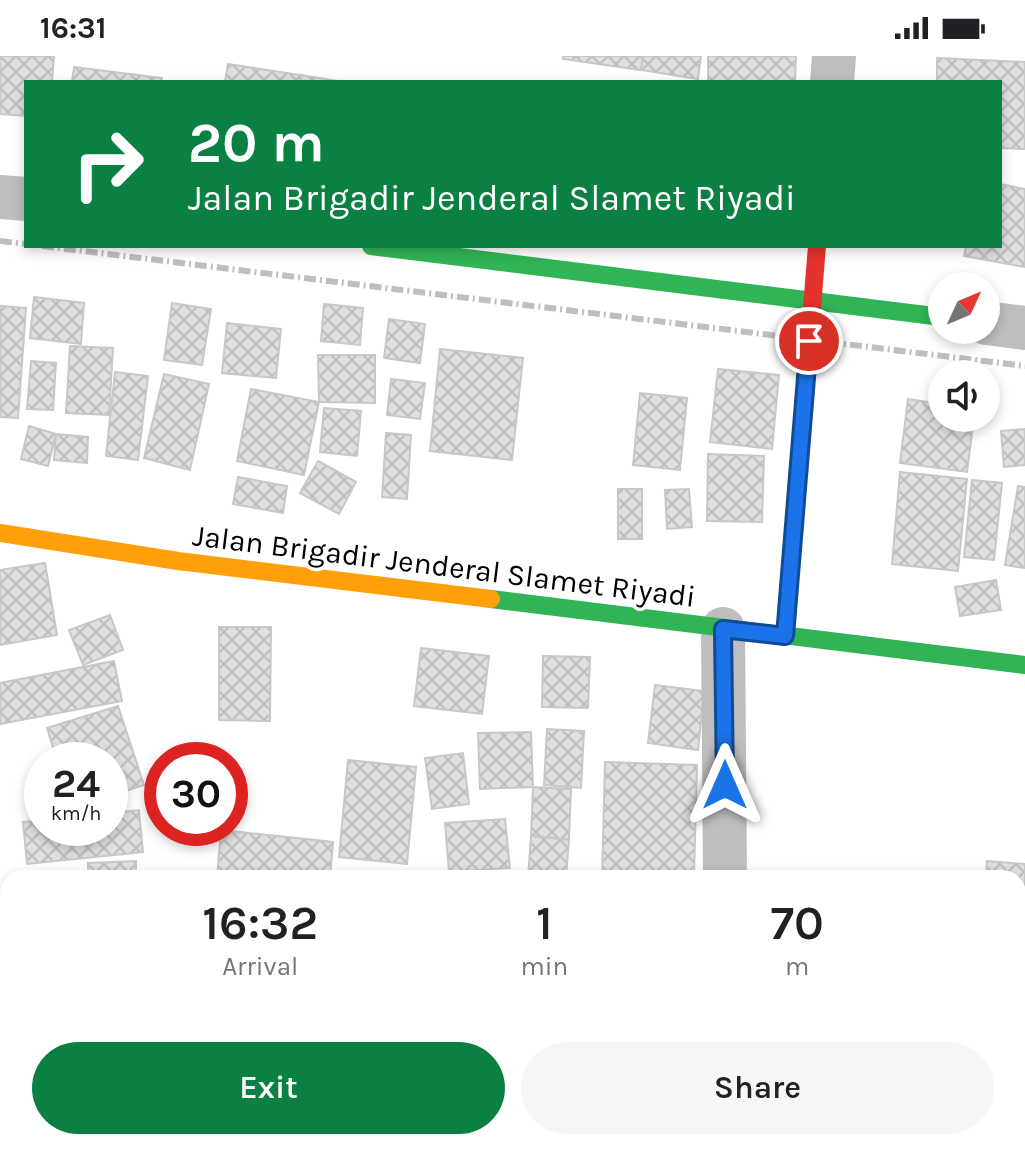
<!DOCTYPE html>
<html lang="en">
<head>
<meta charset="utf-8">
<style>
  body { margin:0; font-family:Karla,sans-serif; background:#f6f6f6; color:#202124; height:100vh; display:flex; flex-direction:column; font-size:30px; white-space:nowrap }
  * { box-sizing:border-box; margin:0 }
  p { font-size:26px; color:#757577 }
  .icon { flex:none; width:44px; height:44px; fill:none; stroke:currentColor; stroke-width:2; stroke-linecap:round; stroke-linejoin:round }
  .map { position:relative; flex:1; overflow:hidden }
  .drawer { position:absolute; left:0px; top:814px; width:1026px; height:280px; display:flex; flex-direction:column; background:#fff; border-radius:24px 24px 0 0; box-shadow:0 4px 12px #0003 }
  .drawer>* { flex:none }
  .banner { position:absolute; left:24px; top:24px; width:978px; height:168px; border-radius:0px; box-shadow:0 4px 12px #0003; background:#0b8043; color:#fff; overflow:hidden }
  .needle { width:52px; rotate:46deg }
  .buttons { position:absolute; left:928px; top:216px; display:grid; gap:16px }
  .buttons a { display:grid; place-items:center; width:72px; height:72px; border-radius:50%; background:#fff; box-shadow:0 4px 12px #0003; font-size:40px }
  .speed { position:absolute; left:24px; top:686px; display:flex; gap:16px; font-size:40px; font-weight:700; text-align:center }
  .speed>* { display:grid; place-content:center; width:104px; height:104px; border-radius:50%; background:#fff; box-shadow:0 4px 12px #0003; line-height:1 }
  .speed small { font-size:20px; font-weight:400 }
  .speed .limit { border:12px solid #d22; background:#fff; color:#111 }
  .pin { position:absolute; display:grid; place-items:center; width:68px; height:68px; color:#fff; margin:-34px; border:4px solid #fff; border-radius:50%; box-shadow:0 2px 8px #0007 }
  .me { position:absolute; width:88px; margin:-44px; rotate:0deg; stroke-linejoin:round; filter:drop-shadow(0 0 6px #0008) }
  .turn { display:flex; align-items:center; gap:28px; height:168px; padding:0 32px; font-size:36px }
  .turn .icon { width:104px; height:104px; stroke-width:2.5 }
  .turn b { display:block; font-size:56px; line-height:68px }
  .eta { display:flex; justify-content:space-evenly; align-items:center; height:136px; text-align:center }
  .eta b { font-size:48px; font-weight:600; line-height:56px }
  .primary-button { display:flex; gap:16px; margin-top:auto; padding:16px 32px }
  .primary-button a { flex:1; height:92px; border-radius:48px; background:#0b8043; color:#fff; font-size:32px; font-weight:600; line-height:92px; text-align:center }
  .primary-button a+a { background:#f6f6f6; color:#202124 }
  .status { display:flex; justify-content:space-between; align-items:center; height:56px; padding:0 40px; background:#fff; direction:ltr }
  .status svg { height:22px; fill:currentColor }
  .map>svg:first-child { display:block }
  .building { fill:url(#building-cross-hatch); stroke:#c7c7c7; stroke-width:2 }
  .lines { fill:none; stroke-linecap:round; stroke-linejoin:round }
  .street { stroke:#bebebe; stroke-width:44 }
  .fast { stroke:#30b455; stroke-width:18 }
  .slow { stroke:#ff9f0a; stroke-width:18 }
  .jam { stroke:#e5322d; stroke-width:18 }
  .rail { stroke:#bebebe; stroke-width:6; stroke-dasharray:12 4 2 4; stroke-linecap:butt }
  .route-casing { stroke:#114b97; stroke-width:20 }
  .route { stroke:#1a73e8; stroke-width:14 }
  .labels { text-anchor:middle; stroke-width:7; stroke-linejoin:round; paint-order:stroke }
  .street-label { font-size:30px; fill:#000; stroke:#fff }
</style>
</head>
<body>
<div class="status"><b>16:31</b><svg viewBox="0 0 49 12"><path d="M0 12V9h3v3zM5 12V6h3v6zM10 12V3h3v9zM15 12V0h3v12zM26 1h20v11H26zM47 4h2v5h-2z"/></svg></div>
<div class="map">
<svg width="1025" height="1094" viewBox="0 0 1025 1094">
  <defs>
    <pattern id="building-cross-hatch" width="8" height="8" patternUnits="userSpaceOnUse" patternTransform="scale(2)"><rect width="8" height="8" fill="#dfdfdf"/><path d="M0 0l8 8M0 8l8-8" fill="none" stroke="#bebebe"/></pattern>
  </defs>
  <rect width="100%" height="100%" fill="#fff"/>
  <g class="building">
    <polygon points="0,0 54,0 52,26 26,26 26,60 0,58"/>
    <polygon points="563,0 643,0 641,14 563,3"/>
    <polygon points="643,0 701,0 698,23 641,14"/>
    <polygon points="708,0 796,0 795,26 708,26"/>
    <polygon points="937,2 1025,6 1025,93 1000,92 1000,26 937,26"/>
    <polygon points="228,8 301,19 300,26 225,26"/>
    <polygon points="74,11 162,22 161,26 72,26"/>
    <polygon points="301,19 344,26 300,26"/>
    <polygon points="1000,128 1025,133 1025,211 964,200 966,190 1000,190"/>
    <polygon points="34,241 84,247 81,288 30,282"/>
    <polygon points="172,247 211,253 202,309 164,304"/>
    <polygon points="324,248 363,252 360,289 321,285"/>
    <polygon points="0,250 26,252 18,362 0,361"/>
    <polygon points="389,263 425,268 420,307 384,302"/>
    <polygon points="227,267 281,273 276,322 222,317"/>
    <polygon points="70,290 113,292 109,359 66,357"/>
    <polygon points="440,293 523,302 512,404 430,395"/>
    <polygon points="318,299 375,299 375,347 319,346"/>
    <polygon points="31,305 56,307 53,354 27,353"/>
    <polygon points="718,313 779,319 772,393 710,386"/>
    <polygon points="115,316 148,320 138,404 106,400"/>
    <polygon points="164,318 209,328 190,414 144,402"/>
    <polygon points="391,323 425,327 420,363 387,359"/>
    <polygon points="251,333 319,346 304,419 237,405"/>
    <polygon points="640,337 687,342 680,414 633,409"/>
    <polygon points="908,343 942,348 942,362 974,362 967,416 900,407"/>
    <polygon points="324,352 361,355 357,400 320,396"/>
    <polygon points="29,370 56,378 48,410 21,403"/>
    <polygon points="1025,373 1025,409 1004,411 1001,375"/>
    <polygon points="386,377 411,379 407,443 382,441"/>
    <polygon points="56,378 88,381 87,407 54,404"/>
    <polygon points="708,398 764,400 762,466 707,465"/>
    <polygon points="318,405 356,426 339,458 300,437"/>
    <polygon points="900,416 967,423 958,515 892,508"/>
    <polygon points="238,421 287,430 283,457 233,448"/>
    <polygon points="972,424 1002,427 994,504 964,501"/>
    <polygon points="1018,430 1025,431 1025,512 1005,509"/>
    <rect x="618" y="433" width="24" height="50"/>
    <polygon points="689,433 692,471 667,473 665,434"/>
    <polygon points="45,507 57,579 0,589 0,514"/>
    <polygon points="996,524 1001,554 960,560 955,531"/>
    <polygon points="110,559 123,594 83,609 69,574"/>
    <polygon points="219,571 271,571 270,665 219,664"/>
    <polygon points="421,592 489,600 482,658 414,650"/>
    <polygon points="543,600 590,601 588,652 542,651"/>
    <polygon points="114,605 122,645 0,668 0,627"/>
    <polygon points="655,629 704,635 698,694 648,687"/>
    <polygon points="118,650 144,729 110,740 110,704 57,704 47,672"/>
    <polygon points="547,673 584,675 581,732 544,729"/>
    <polygon points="531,676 533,731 480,733 478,677"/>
    <polygon points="463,697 469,748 432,753 425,702"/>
    <polygon points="348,704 416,711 407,808 339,801"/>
    <polygon points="605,706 697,709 694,822 602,822"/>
    <polygon points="533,731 571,733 569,783 531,780"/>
    <polygon points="139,754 143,796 27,808 23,766 42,764 42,772 110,772 110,757"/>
    <polygon points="505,763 510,812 449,816 445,767"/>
    <polygon points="221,774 333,786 330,822 217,822"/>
    <polygon points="531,780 569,784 566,822 528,822"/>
    <polygon points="136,805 136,822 88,822 88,807"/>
    <polygon points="987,805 1025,808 1025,899 1018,899 1018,822 986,822"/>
    <polygon points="449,816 497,822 448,822"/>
    <polygon points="8,1056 8,1086 16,1086 16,1094 0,1094 0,1057"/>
    <polygon points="90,1086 163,1086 164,1094 90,1094"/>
    <rect x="172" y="1086" width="33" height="8"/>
    <rect x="223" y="1086" width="23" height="8"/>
    <polygon points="363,1086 403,1086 403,1088 363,1089"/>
    <polygon points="614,1086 666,1086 667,1094 615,1094"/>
    <polygon points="772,1086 804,1086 805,1094 773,1094"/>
  </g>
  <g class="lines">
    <g class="street">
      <polyline points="832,26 834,0"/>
      <polyline points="0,141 26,143"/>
      <polyline points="986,267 1025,272"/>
      <polyline points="723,573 725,822"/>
      <polyline points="727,1086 727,1094"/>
    </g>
    <g class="fast">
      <polyline points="371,190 942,261"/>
      <polyline points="491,543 1025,609"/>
    </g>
    <polyline class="slow" points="0,477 178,505 491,543"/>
    <polyline class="jam" points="785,580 817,190"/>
    <g class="rail">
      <polyline points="0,185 26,188"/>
      <polyline points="42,190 1025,310"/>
    </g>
  </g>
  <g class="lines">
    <defs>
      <polyline id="route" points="725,729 723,573 785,580 809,285"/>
    </defs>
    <use href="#route" class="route-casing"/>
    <use href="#route" class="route"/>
  </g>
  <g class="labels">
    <g class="street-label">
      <text transform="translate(444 510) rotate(7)" y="10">Jalan Brigadir Jenderal Slamet Riyadi</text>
    </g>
  </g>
</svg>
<div class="buttons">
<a><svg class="needle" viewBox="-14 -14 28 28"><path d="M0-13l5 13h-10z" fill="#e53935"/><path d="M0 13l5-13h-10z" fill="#757577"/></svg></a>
<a><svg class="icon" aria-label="sound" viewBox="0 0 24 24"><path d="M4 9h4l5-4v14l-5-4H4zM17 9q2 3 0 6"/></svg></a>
</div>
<div class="speed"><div>24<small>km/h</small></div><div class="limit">30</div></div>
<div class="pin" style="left:809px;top:285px;background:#d93025"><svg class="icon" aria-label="arrive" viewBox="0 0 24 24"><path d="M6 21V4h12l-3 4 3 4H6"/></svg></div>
<svg class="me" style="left:725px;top:729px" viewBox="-20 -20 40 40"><path d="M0-17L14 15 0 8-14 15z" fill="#1a73e8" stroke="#fff" stroke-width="4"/></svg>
<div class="banner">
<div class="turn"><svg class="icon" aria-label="right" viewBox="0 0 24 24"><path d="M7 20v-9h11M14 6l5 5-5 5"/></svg><div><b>20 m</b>Jalan Brigadir Jenderal Slamet Riyadi</div></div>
</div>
<section class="drawer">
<div class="eta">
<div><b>16:32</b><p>Arrival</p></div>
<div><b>1</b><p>min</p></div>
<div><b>70</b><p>m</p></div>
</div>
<div class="primary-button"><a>Exit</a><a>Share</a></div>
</section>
</div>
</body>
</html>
